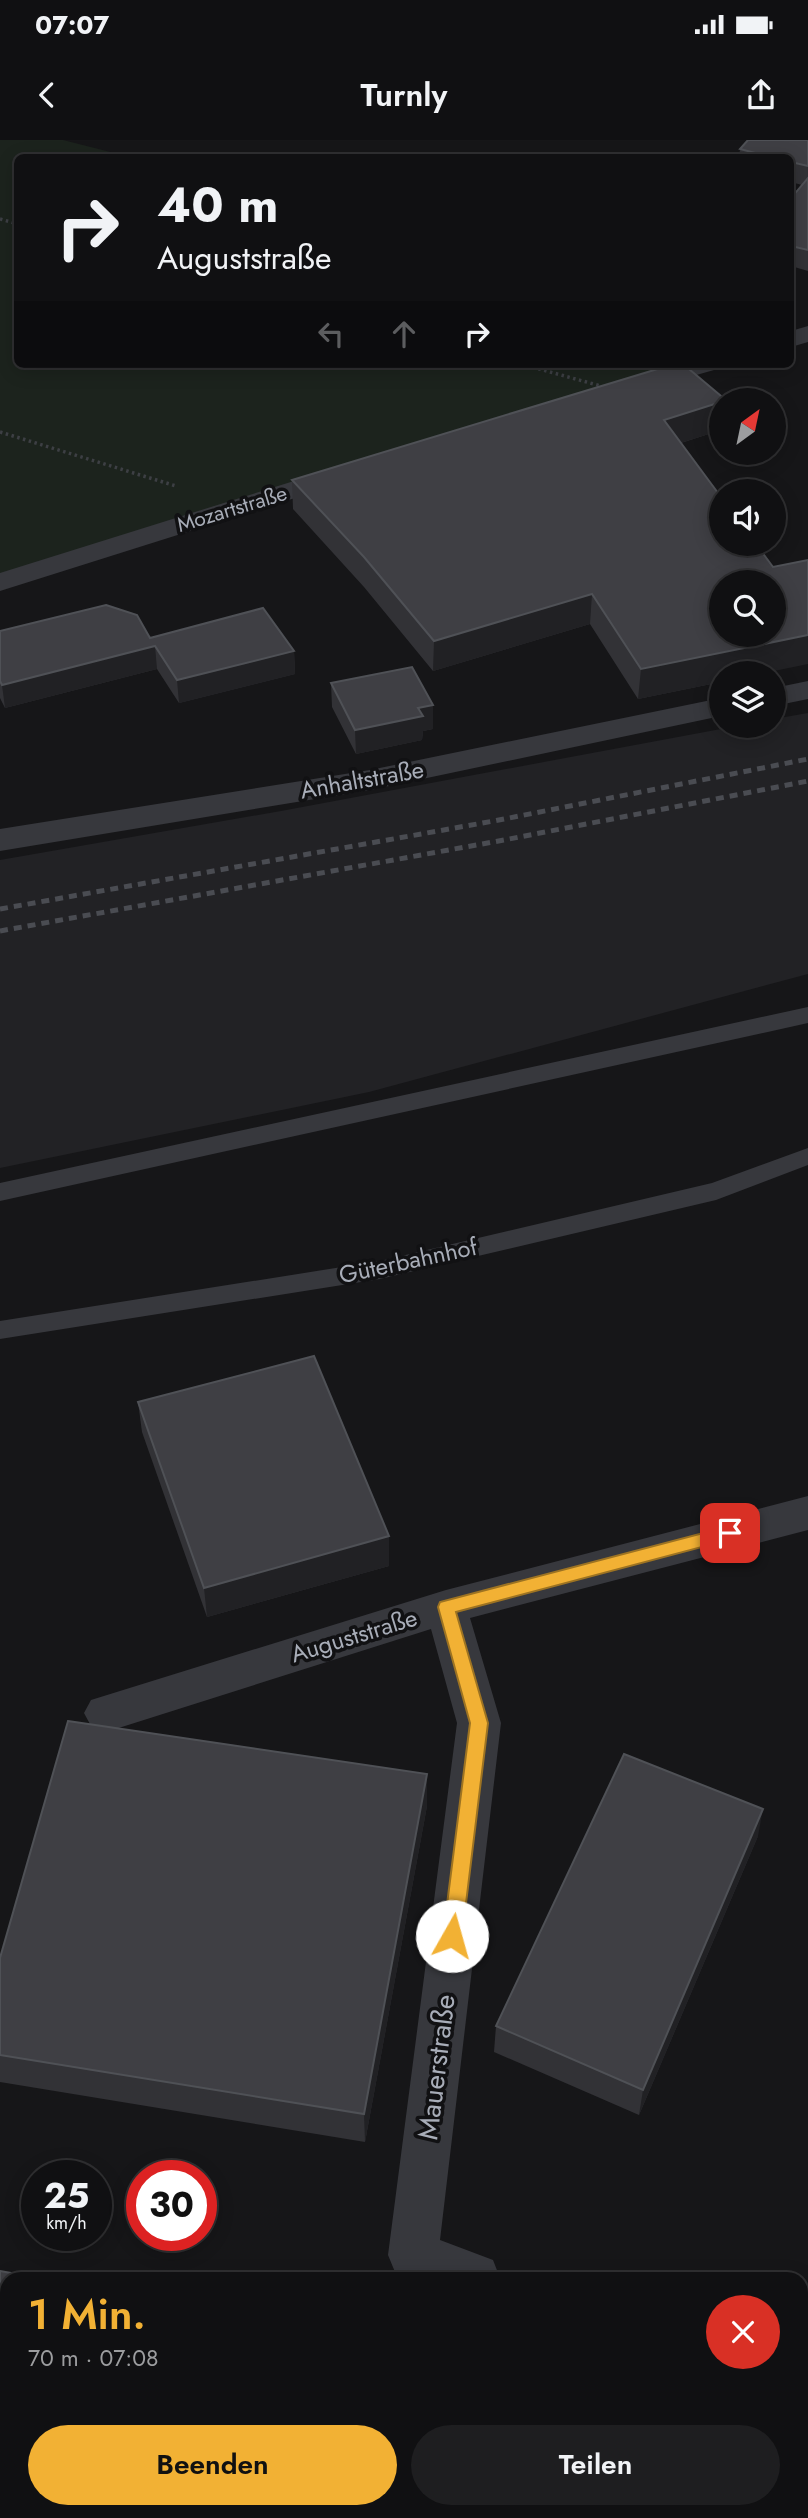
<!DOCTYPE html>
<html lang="de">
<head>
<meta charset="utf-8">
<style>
  body { margin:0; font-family:Jost,sans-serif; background:#1e1e20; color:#f1f3f6; height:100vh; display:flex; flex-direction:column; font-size:26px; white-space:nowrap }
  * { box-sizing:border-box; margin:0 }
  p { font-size:23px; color:#9c9d9f }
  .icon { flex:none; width:38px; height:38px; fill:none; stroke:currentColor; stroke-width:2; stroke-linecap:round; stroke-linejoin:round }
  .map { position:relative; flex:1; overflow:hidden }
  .details { position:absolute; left:0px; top:2132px; width:808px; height:247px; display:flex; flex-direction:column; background:#101012; border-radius:21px 21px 0 0; box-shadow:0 4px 18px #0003,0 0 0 2px #303032 }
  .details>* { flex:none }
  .guide { position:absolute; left:14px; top:14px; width:780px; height:214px; border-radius:10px; box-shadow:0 4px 18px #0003,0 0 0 2px #303032; background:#101012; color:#f1f3f6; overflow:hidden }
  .needle { width:46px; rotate:33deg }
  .buttons { position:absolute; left:709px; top:248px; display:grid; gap:14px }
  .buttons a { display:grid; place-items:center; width:77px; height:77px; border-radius:50%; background:#101012; box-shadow:0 4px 18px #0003,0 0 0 2px #303032; font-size:35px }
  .speed { position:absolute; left:21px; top:2020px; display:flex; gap:14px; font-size:35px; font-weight:700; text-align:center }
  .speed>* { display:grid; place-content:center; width:91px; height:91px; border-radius:50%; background:#101012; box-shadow:0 4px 18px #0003,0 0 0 2px #303032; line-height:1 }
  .speed small { font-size:18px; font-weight:400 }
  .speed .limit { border:10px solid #d22; background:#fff; color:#111 }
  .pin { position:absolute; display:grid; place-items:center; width:60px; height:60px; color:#fff; margin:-30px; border-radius:14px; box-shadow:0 4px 10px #0006 }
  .me { position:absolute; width:77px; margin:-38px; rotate:7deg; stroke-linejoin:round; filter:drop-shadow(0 0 5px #0008) }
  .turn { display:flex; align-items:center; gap:24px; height:147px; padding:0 28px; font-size:32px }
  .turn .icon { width:91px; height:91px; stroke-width:2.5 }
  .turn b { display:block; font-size:49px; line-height:60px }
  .lanes { display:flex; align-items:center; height:66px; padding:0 28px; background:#0003; justify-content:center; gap:35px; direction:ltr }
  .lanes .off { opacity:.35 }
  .round { display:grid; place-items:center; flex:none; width:74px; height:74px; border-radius:37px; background:#1e1e20 }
  .head { display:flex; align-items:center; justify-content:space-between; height:119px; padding:0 28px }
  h1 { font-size:42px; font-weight:600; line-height:52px; color:#f2b134 }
  .button { display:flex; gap:14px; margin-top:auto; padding:14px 28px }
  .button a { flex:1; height:80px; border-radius:42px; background:#f2b134; color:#111; font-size:28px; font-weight:600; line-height:80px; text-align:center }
  .button a+a { background:#1e1e20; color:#f1f3f6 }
  .status { display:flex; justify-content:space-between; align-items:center; height:49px; padding:0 35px; background:#101012; direction:ltr }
  .status svg { height:19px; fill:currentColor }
  header { display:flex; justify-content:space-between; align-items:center; height:91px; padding:0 28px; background:#101012; font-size:32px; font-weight:600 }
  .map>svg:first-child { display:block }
  .built { fill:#222225 }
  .green { fill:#1c231d }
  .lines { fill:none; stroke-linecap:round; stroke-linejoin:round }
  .path { stroke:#3d3f44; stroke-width:3.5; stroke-dasharray:2.5 3.5; stroke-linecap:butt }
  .lane { fill:#37383d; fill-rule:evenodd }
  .street { fill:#37383d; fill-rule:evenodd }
  .rail { stroke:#4a4c52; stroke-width:5; stroke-dasharray:8 6; stroke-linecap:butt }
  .wall { fill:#323236 }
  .shaded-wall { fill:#212124 }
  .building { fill:#3f3f44; stroke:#4f5156; stroke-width:2; fill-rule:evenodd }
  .route { fill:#f2b134; stroke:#9d7322; stroke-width:2 }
  .labels { text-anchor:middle; stroke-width:7; stroke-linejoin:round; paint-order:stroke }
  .far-street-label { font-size:21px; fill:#a8adb8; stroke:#111113 }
  .street-label { font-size:24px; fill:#a8adb8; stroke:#111113 }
  .near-street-label { font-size:28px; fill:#a8adb8; stroke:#111113 }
</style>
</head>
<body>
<div class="status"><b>07:07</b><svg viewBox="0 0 49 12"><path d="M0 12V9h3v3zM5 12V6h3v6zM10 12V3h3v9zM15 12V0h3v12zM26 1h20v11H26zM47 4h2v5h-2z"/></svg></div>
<header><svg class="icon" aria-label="back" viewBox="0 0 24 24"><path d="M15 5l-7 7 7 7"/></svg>Turnly<svg class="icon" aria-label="share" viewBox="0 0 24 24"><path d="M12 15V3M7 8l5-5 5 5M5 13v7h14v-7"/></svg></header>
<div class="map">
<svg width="808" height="2378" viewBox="0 0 808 2378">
  <rect width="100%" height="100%" fill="#161618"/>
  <polygon class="built" points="808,573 808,834 369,952 0,1028 0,720 281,671 737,586 774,586 774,579"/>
  <polygon class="green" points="0,0 63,0 130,17 18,18 18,224 705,224 0,442"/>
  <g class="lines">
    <g class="path">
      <polyline points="0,79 18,84"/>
      <polyline points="521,224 601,246"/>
      <polyline points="0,292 176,346"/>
    </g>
    <g class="lane">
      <polygon points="808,867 808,883 0,1061 0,1043"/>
      <polygon points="808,1008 808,1025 716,1060 380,1139 0,1199 0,1181 380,1121 712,1043"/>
    </g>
    <g class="street">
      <polygon points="808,186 808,202 791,207 791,191"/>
      <polygon points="676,224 718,224 714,230 640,251 630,249 627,243 630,237"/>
      <polygon points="342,326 352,328 356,334 352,340 0,451 0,433"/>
      <polygon points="808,541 808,559 774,566 774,548"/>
      <polygon points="721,558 721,576 370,650 0,711 0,689 370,630"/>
      <polygon points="808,1356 808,1390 470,1478 501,1583 440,2100 493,2120 500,2138 410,2138 395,2132 388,2115 457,1583 431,1489 106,1592 91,1586 84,1573 91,1560 446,1450"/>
      <polygon points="802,2235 808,2237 808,2289 802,2287"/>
    </g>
    <g class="rail">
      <polyline points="0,769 494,681 808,619"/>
      <polyline points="0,791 504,700 808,641"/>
    </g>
  </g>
  <g class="wall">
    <polygon points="808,0 808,131 791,126 791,58 802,45 791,42 791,18 739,18 740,9"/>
    <polygon points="721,261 721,290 681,303 721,534 721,542 638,559 590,484 433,531 364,447 293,369 292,340"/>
    <polygon points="0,491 150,498 294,511 295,534 179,563 157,529 5,568 0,558"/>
    <polygon points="331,543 433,589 423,591 422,600 356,614 332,567"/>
    <polygon points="138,1262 389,1426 207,1477 142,1292"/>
    <polygon points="427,1634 427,1666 365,2002 0,1942 0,1818"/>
    <polygon points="758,1696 639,1975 494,1912 496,1886"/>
    <polygon points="0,2131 7,2138 7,2363 0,2362"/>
    <polygon points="49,2371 456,2371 455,2378 83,2378"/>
  </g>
  <g class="shaded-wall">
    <polygon points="721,262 721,290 662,309 664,280"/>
    <polygon points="592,454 590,484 433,531 434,501"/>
    <polygon points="808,495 808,524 759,534 721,534 721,542 638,559 641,529"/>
    <polygon points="155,506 157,529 5,568 2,545"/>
    <polygon points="294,511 295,534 179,563 177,540"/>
    <polygon points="433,565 433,589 423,591 422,600 356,614 355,590 418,568"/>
    <polygon points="389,1396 389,1426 207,1477 204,1448"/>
    <polygon points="427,1634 427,1666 365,2002 364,1974"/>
    <polygon points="763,1669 758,1696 639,1975 643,1950"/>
  </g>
  <g class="building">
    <polygon points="748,0 808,0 808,26 791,22 791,18 774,18 740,9"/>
    <polygon points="808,38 808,110 791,106 791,58"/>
    <path d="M674 224H683L727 261H721V262L664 280 721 357V404H756L773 427 808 420V495L641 529 592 454 434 501 364 417 292 340ZM721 443H774V495H721Z"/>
    <polygon points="106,465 137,475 150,498 263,468 294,511 177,540 155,506 2,545 0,541 0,491"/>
    <polygon points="412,527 433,565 418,568 423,576 355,590 331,543"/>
    <polygon points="314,1216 389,1396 204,1448 138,1262"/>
    <polygon points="68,1581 427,1634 364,1974 0,1915 0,1818"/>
    <polygon points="624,1614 763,1669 643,1950 496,1886"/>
    <polygon points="0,2131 39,2138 7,2138 7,2342 0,2340"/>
    <polygon points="157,2371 454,2371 453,2378 191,2378"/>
  </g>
  <polygon class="route" points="730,1386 736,1388 739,1393 736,1398 456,1472 488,1583 462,1796 459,1802 452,1805 445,1802 443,1796 470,1583 438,1467 440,1462"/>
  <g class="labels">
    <g class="far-street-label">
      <text transform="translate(232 369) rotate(-17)" y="7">Mozartstraße</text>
    </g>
    <g class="street-label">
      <text transform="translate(362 640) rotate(-10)" y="8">Anhaltstraße</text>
      <text transform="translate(408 1121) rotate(-12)" y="8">Güterbahnhof</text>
      <text transform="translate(354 1496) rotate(-17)" y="8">Auguststraße</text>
    </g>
    <g class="near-street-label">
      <text transform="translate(436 1927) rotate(-83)" y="10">Mauerstraße</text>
    </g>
  </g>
</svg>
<div class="buttons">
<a><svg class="needle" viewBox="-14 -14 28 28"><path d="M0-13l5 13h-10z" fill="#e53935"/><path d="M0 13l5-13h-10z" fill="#9c9d9f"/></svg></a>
<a><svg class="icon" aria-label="sound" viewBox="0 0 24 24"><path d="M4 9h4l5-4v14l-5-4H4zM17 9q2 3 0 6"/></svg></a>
<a><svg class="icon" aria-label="search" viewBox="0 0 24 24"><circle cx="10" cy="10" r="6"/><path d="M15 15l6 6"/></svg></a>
<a><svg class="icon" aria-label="layers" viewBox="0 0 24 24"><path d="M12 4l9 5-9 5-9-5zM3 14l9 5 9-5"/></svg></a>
</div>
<div class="speed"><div>25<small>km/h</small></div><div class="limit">30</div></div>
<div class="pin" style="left:730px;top:1393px;background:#d93025"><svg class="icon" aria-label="arrive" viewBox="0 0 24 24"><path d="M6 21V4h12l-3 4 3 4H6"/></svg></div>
<svg class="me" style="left:452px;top:1796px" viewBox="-20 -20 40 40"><circle r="19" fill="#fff"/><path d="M0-13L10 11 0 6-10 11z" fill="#f2b134"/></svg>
<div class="guide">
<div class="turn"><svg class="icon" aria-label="right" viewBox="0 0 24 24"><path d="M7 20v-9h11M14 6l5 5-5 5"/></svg><div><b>40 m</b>Auguststraße</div></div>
<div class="lanes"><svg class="icon off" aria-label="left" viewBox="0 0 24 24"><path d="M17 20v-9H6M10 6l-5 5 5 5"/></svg><svg class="icon off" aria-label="ahead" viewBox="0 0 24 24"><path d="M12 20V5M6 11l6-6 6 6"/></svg><svg class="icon" aria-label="right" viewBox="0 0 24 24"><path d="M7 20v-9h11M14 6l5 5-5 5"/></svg></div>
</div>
<section class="details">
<div class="head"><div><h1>1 Min.</h1><p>70 m · 07:08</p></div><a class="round" style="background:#d93025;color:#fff"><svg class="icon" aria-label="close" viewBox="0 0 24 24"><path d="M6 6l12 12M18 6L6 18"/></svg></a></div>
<div class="button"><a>Beenden</a><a>Teilen</a></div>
</section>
</div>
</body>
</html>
